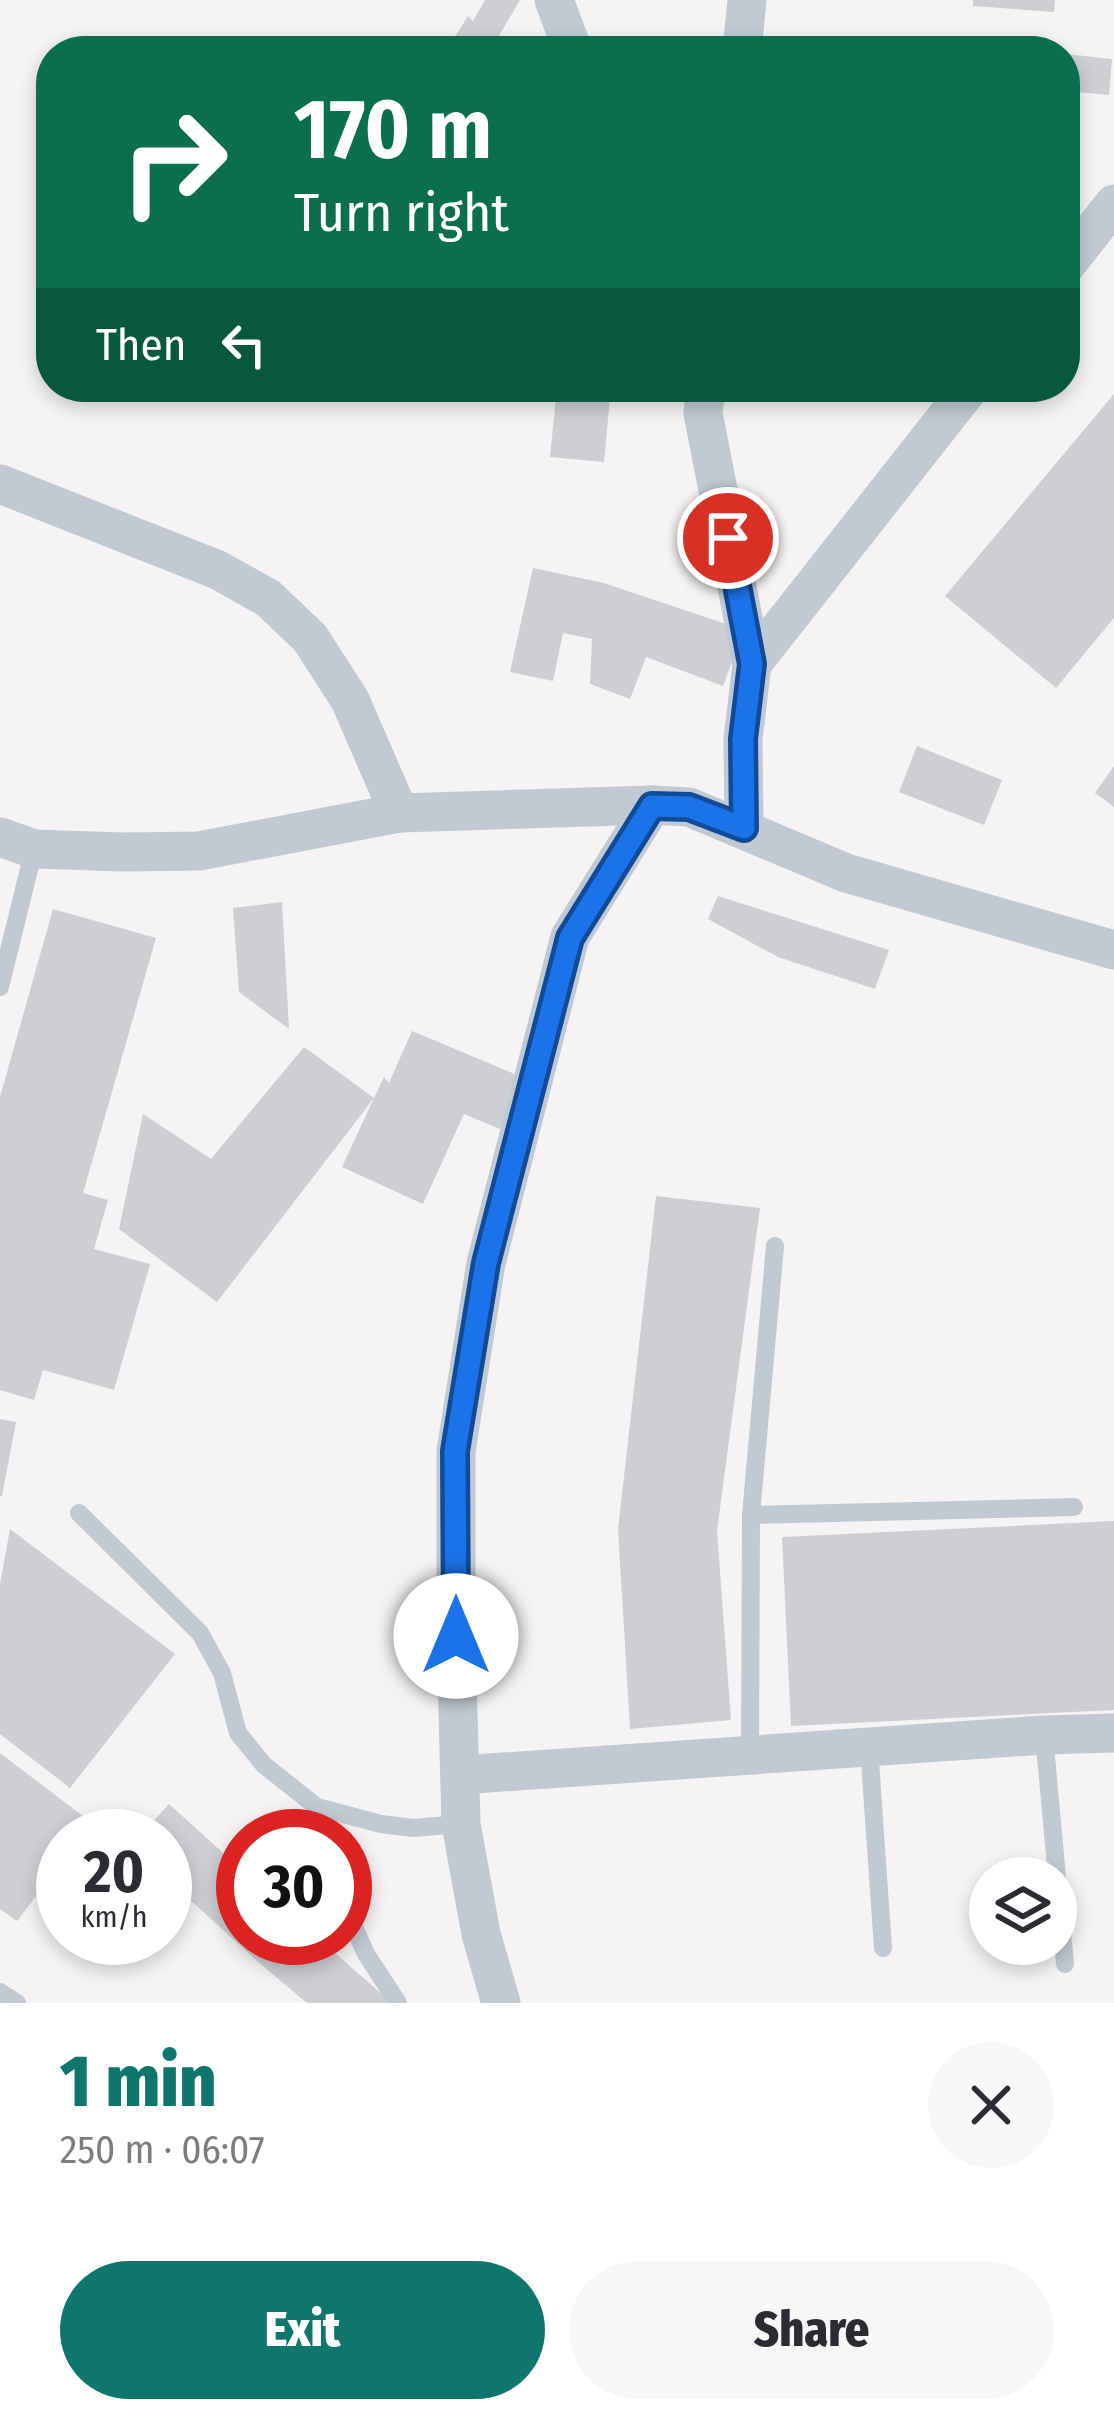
<!DOCTYPE html>
<html lang="en">
<head>
<meta charset="utf-8">
<style>
  body { margin:0; font-family:"Fira Sans Condensed",sans-serif; background:#f7f7f7; color:#2b2b33; height:100vh; display:flex; flex-direction:column; font-size:45px; white-space:nowrap }
  * { box-sizing:border-box; margin:0 }
  p { font-size:39px; color:#7c7c81 }
  .icon { flex:none; width:66px; height:66px; fill:none; stroke:currentColor; stroke-width:2; stroke-linecap:round; stroke-linejoin:round }
  .map { position:relative; height:2003px; overflow:hidden }
  .side { display:flex; flex-direction:column; background:#fff; flex:1 }
  .side>* { flex:none }
  .hud { position:absolute; left:36px; top:36px; width:1044px; height:366px; border-radius:48px; box-shadow:0 6px 18px #0003; background:#0b6e4f; color:#fff; overflow:hidden }
  .controls { position:absolute; left:969px; top:1857px; display:grid; gap:24px }
  .controls a { display:grid; place-items:center; width:108px; height:108px; border-radius:50%; background:#fff; box-shadow:0 6px 18px #0003; font-size:60px }
  .speed { position:absolute; left:36px; top:1809px; display:flex; gap:24px; font-size:60px; font-weight:700; text-align:center }
  .speed>* { display:grid; place-content:center; width:156px; height:156px; border-radius:50%; background:#fff; box-shadow:0 6px 18px #0003; line-height:1 }
  .speed small { font-size:30px; font-weight:400 }
  .speed .limit { border:18px solid #d22; background:#fff; color:#111 }
  .pin { position:absolute; display:grid; place-items:center; width:102px; height:102px; color:#fff; margin:-51px; border:6px solid #fff; border-radius:50%; box-shadow:0 3px 12px #0007 }
  .me { position:absolute; width:132px; margin:-66px; rotate:0deg; stroke-linejoin:round; filter:drop-shadow(0 0 9px #0008) }
  .turn { display:flex; align-items:center; gap:42px; height:252px; padding:0 60px; font-size:54px }
  .turn .icon { width:156px; height:156px; stroke-width:2.5 }
  .turn b { display:block; font-size:84px; line-height:102px }
  .then { display:flex; align-items:center; height:114px; padding:0 60px; background:#0003; gap:24px; font-size:45px }
  .round { display:grid; place-items:center; flex:none; width:126px; height:126px; border-radius:63px; background:#f7f7f7 }
  .headline { display:flex; align-items:center; justify-content:space-between; height:204px; padding:0 60px }
  h1 { font-size:72px; font-weight:800; line-height:90px; color:#0f766e }
  .cta { display:flex; gap:24px; margin-top:auto; padding:24px 60px }
  .cta a { flex:1; height:138px; border-radius:72px; background:#0f766e; color:#fff; font-size:48px; font-weight:800; line-height:138px; text-align:center }
  .cta a+a { background:#f7f7f7; color:#2b2b33 }
  .map>svg:first-child { display:block }
  .building { fill:#cdcfd5 }
  .lines { fill:none; stroke-linecap:round; stroke-linejoin:round }
  .lane { stroke:#c1cad2; stroke-width:18 }
  .street { stroke:#c1cad2; stroke-width:39 }
  .route-casing { stroke:#114b97; stroke-width:30 }
  .route { stroke:#1a73e8; stroke-width:21 }
</style>
</head>
<body>
<div class="map">
<svg width="1114" height="2003" viewBox="0 0 1114 2003">
  <rect width="100%" height="100%" fill="#f5f3f3"/>
  <g class="building">
    <polygon points="485,0 520,0 490,51 446,51 468,16 473,21"/>
    <polygon points="973,0 1055,0 1054,12 973,6"/>
    <polygon points="1065,54 1112,59 1109,95 1065,91"/>
    <polygon points="557,387 611,387 604,462 550,457"/>
    <polygon points="1114,394 1114,618 1056,688 945,596"/>
    <polygon points="533,568 604,583 744,630 723,686 646,657 630,699 590,684 592,639 563,633 553,681 510,672"/>
    <polygon points="917,746 1002,780 984,825 899,792"/>
    <polygon points="1114,766 1114,807 1095,793"/>
    <polygon points="718,896 889,950 875,989 778,957 708,919"/>
    <polygon points="282,902 289,1029 239,992 233,908"/>
    <polygon points="53,909 156,938 83,1193 108,1200 94,1249 150,1264 114,1390 43,1370 34,1400 0,1390 0,1097"/>
    <polygon points="412,1031 522,1077 500,1129 464,1114 423,1204 342,1167 374,1098 217,1302 119,1229 143,1114 211,1159 304,1047 374,1098 384,1077 389,1083"/>
    <polygon points="656,1196 760,1208 717,1531 731,1720 630,1729 618,1529"/>
    <polygon points="0,1419 16,1422 2,1496 0,1496"/>
    <polygon points="1114,1521 1114,1710 791,1726 782,1537"/>
    <polygon points="10,1529 175,1654 70,1788 0,1734 0,1584"/>
    <polygon points="0,1753 92,1823 82,1836 63,1836 63,1861 17,1921 0,1909"/>
    <polygon points="169,1804 243,1871 243,1938 318,1938 392,2003 307,2003 257,1961 165,1877 165,1836 140,1836"/>
  </g>
  <g class="lines">
    <g class="lane">
      <polyline points="0,987 34,849"/>
      <polyline points="79,1513 200,1633 222,1673 238,1733 264,1765 317,1807 381,1824 413,1828 461,1824"/>
      <polyline points="751,1515 1074,1507"/>
      <polyline points="1044,1735 1065,1964"/>
      <polyline points="869,1747 883,1948"/>
      <polyline points="750,1755 751,1515 775,1246"/>
      <polyline points="317,1807 325,1836"/>
      <polyline points="345,1907 366,1954 398,2003"/>
      <polyline points="0,1992 17,2003"/>
    </g>
    <g class="street">
      <polyline points="554,0 573,51"/>
      <polyline points="742,51 747,0"/>
      <polyline points="1065,266 1114,204"/>
      <polyline points="706,387 703,413 752,664"/>
      <polyline points="0,484 218,570 268,598 310,638 350,700 399,813"/>
      <polyline points="744,828 743,739 752,664 970,387"/>
      <polyline points="0,837 34,849 123,852 199,851 399,813 652,805 689,807 846,873 1114,950"/>
      <polyline points="460,1775 1044,1735 1114,1733"/>
      <polyline points="501,2003 481,1934 461,1824 456,1636 456,1451 486,1263 570,937 652,805"/>
    </g>
  </g>
  <g class="lines">
    <defs>
      <polyline id="route" points="456,1636 455,1451 486,1263 570,938 652,806 689,807 744,828 743,739 752,664 728,538"/>
    </defs>
    <use href="#route" class="route-casing"/>
    <use href="#route" class="route"/>
  </g>
</svg>
<div class="controls">
<a><svg class="icon" aria-label="layers" viewBox="0 0 24 24"><path d="M12 4l9 5-9 5-9-5zM3 14l9 5 9-5"/></svg></a>
</div>
<div class="speed"><div>20<small>km/h</small></div><div class="limit">30</div></div>
<div class="pin" style="left:728px;top:538px;background:#d93025"><svg class="icon" aria-label="arrive" viewBox="0 0 24 24"><path d="M6 21V4h12l-3 4 3 4H6"/></svg></div>
<svg class="me" style="left:456px;top:1636px" viewBox="-20 -20 40 40"><circle r="19" fill="#fff"/><path d="M0-13L10 11 0 6-10 11z" fill="#1a73e8"/></svg>
<div class="hud">
<div class="turn"><svg class="icon" aria-label="right" viewBox="0 0 24 24"><path d="M7 20v-9h11M14 6l5 5-5 5"/></svg><div><b>170 m</b>Turn right</div></div>
<div class="then">Then<svg class="icon" aria-label="left" viewBox="0 0 24 24"><path d="M17 20v-9H6M10 6l-5 5 5 5"/></svg></div>
</div>
</div>
<section class="side">
<div class="headline"><div><h1>1 min</h1><p>250 m · 06:07</p></div><a class="round"><svg class="icon" aria-label="close" viewBox="0 0 24 24"><path d="M6 6l12 12M18 6L6 18"/></svg></a></div>
<div class="cta"><a>Exit</a><a>Share</a></div>
</section>
</body>
</html>
